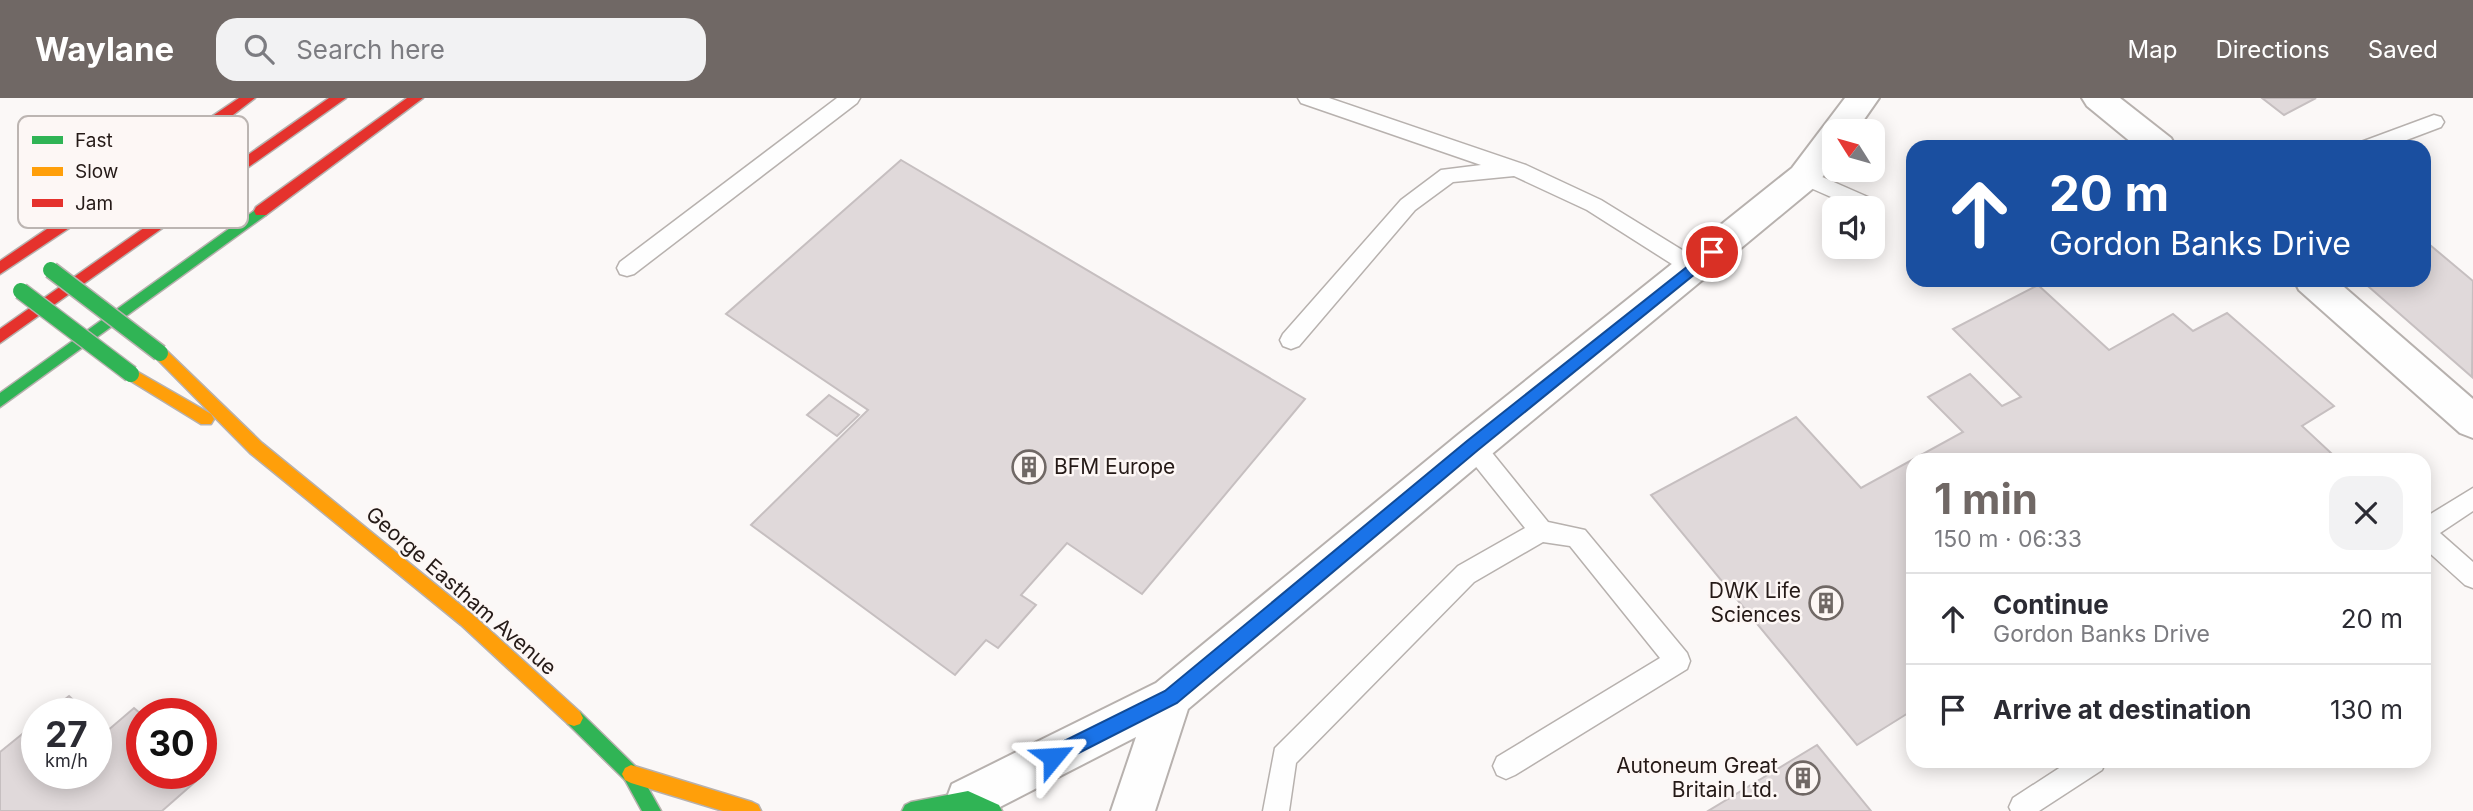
<!DOCTYPE html>
<html lang="en">
<head>
<meta charset="utf-8">
<style>
  body { margin:0; font-family:Inter,sans-serif; background:#f2f2f3; color:#2b2b33; height:100vh; display:flex; flex-direction:column; font-size:26px; white-space:nowrap }
  * { box-sizing:border-box; margin:0 }
  p { font-size:23px; color:#7c7c81 }
  .icon { flex:none; width:38px; height:38px; fill:none; stroke:currentColor; stroke-width:2; stroke-linecap:round; stroke-linejoin:round }
  .map { position:relative; flex:1; overflow:hidden }
  .details { position:absolute; left:1906px; top:355px; width:525px; height:315px; display:flex; flex-direction:column; background:#fff; border-radius:21px; box-shadow:0 4px 18px #0003 }
  .details>* { flex:none }
  .hud { position:absolute; left:1906px; top:42px; width:525px; height:147px; border-radius:21px; box-shadow:0 4px 18px #0003; background:#1a4fa0; color:#fff; overflow:hidden }
  .needle { width:46px; rotate:307deg }
  .fabs { position:absolute; left:1822px; top:21px; display:grid; gap:14px }
  .fabs a { display:grid; place-items:center; width:63px; height:63px; border-radius:14px; background:#fff; box-shadow:0 4px 18px #0003; font-size:35px }
  .speed { position:absolute; left:21px; top:600px; display:flex; gap:14px; font-size:35px; font-weight:700; text-align:center }
  .speed>* { display:grid; place-content:center; width:91px; height:91px; border-radius:50%; background:#fff; box-shadow:0 4px 18px #0003; line-height:1 }
  .speed small { font-size:18px; font-weight:400 }
  .speed .limit { border:10px solid #d22; background:#fff; color:#111 }
  .pin { position:absolute; display:grid; place-items:center; width:60px; height:60px; color:#fff; margin:-30px; border:4px solid #fff; border-radius:50%; box-shadow:0 2px 7px #0007 }
  .me { position:absolute; width:77px; margin:-38px; rotate:63deg; stroke-linejoin:round; filter:drop-shadow(0 0 5px #0008) }
  .turn { display:flex; align-items:center; gap:24px; height:147px; padding:0 28px; font-size:32px }
  .turn .icon { width:91px; height:91px; stroke-width:2.5 }
  .turn b { display:block; font-size:49px; line-height:60px }
  .round { display:grid; place-items:center; flex:none; width:74px; height:74px; border-radius:21px; background:#f2f2f3 }
  .head { display:flex; align-items:center; justify-content:space-between; height:119px; padding:0 28px }
  h1 { font-size:42px; font-weight:700; line-height:52px; color:#706865 }
  ul { padding:0; list-style:none }
  li { display:flex; align-items:center; gap:21px; height:91px; padding:0 28px; border-top:2px solid #e1e1e2 }
  li div { flex:1 }
  li b { display:block; font-size:26px }
  li em { font-style:normal }
  header { display:flex; align-items:center; gap:42px; box-sizing:border-box; height:98px; padding:0 35px; background:#706865; color:#fff }
  header strong { font-size:33px }
  nav { display:flex; gap:38px; margin-inline-start:auto; font-size:24px }
  .search { width:490px; height:63px; background:#f2f2f3; display:flex; align-items:center; gap:18px; box-sizing:border-box; padding:0 24px; border-radius:21px; color:#7c7c81; font-size:26px }
  .map>svg:first-child { display:block }
  .building { fill:#e0d9da; stroke:#c6bfc0; stroke-width:2 }
  .lines { fill:none; stroke-linecap:round; stroke-linejoin:round }
  .lane-casing { stroke:#b7b1ae; stroke-width:3 }
  .street-casing { stroke:#b7b1ae; stroke-width:4 }
  .fast-casing { stroke:#b7b1ae; stroke-width:3 }
  .slow-casing { stroke:#b7b1ae; stroke-width:3 }
  .jam-casing { stroke:#b7b1ae; stroke-width:3 }
  .lane { fill:#fefefe; fill-rule:evenodd }
  .street { fill:#fefefe; fill-rule:evenodd }
  .fast { fill:#30b455; fill-rule:evenodd }
  .slow { fill:#ff9f0a; fill-rule:evenodd }
  .jam { fill:#e5322d; fill-rule:evenodd }
  .fast-bridge-casing { stroke:#b7b1ae; stroke-width:19; stroke-linecap:butt }
  .fast-bridge { stroke:#30b455; stroke-width:16 }
  .route { fill:#1a73e8; stroke:#114b97; stroke-width:2 }
  .labels { text-anchor:middle; stroke-width:5; stroke-linejoin:round; paint-order:stroke }
  .poi-label { font-size:21px; fill:#251a17; stroke:#fdf7f5; text-anchor:end }
  .street-label { font-size:21px; fill:#251a17; stroke:#fdf7f5 }
  .key { fill:#fdf7f5; stroke:#bcb5b2; stroke-width:2 }
  .key-label { font-size:19px; fill:#251a17 }
</style>
</head>
<body>
<header>
<strong>Waylane</strong>
<div class="search"><svg class="icon" aria-label="search" viewBox="0 0 24 24"><circle cx="10" cy="10" r="6"/><path d="M15 15l6 6"/></svg>Search here</div>
<nav><a>Map</a><a>Directions</a><a>Saved</a></nav>
</header>
<div class="map">
<svg width="2473" height="713" viewBox="0 0 2473 713">
  <rect width="100%" height="100%" fill="#fbf8f7"/>
  <g class="building">
    <polygon points="2262,0 2316,0 2284,17"/>
    <polygon points="901,62 1305,301 1142,496 1067,445 1021,497 1036,507 998,550 986,542 955,577 751,427 868,312 726,216"/>
    <polygon points="2424,142 2473,183 2472,279 2361,182 2424,182"/>
    <polygon points="2038,187 2109,252 2173,216 2193,233 2227,215 2334,308 2302,328 2331,355 2318,362 1913,362 1913,612 1857,647 1651,397 1796,319 1861,390 1963,334 1928,299 1970,276 2002,308 2021,299 1953,231"/>
    <polygon points="829,297 859,317 837,338 807,317"/>
    <polygon points="69,598 88,616 46,616"/>
    <polygon points="134,610 142,617 142,676 203,677 162,713 0,713 0,654 37,624 37,676 96,676 96,625 106,634"/>
    <polygon points="1817,647 1871,713 1708,713"/>
  </g>
  <g class="lines">
    <defs>
      <g id="lane">
        <polygon points="837,0 860,0 857,5 634,176 627,178 620,176 617,170 620,164"/>
        <polygon points="1298,0 1329,0 1526,67 1601,102 1700,163 1703,169 1700,175 1693,177 1686,175 1587,112 1514,78 1453,84 1415,112 1299,248 1291,251 1283,248 1280,242 1283,236 1401,102 1441,72 1481,67 1301,5"/>
        <polygon points="2434,17 2441,19 2444,24 2441,29 2388,49 2358,49 2361,44"/>
        <polygon points="1804,71 1877,103 1880,108 1872,115 1872,110 1856,110 1797,84 1794,79 1797,74"/>
        <polygon points="1473,338 1481,341 1548,424 1585,432 1687,555 1690,563 1687,571 1515,677 1506,681 1497,677 1493,668 1497,659 1660,560 1570,448 1543,444 1474,484 1296,665 1289,713 1263,713 1275,650 1458,468 1525,430 1465,355 1462,348 1465,341"/>
        <polygon points="2473,390 2473,413 2440,435 2473,464 2473,490 2465,487 2424,450 2424,420"/>
        <polygon points="2070,663 2106,663 2102,672 2039,713 2011,713 2009,709 2013,700"/>
      </g>
      <g id="street">
        <polygon points="1845,0 1879,0 1856,33 1834,33 1834,63 1816,88 1487,360 1188,611 1155,713 1111,713 1136,639 992,713 950,713 946,702 952,686 1156,585 1459,336 1792,70"/>
        <polygon points="2082,0 2120,0 2171,40 2176,49 2137,49 2087,8"/>
        <polygon points="2294,182 2336,182 2473,301 2473,340 2460,335 2299,192"/>
      </g>
      <g id="fast">
        <polygon points="261,108 266,109 268,113 266,117 0,309 0,295"/>
        <polygon points="574,612 580,614 637,670 661,713 642,713 625,682 568,626 565,620 568,614"/>
        <polygon points="968,693 999,707 1002,713 902,713 905,707 911,704"/>
      </g>
      <g id="slow">
        <polygon points="160,249 165,251 262,345 473,517 580,614 583,620 580,626 574,628 568,626 461,527 250,355 155,259 152,255 155,251"/>
        <polygon points="131,270 211,316 214,321 211,326 201,326 126,280 123,276 126,272"/>
        <polygon points="631,667 752,704 758,707 761,713 723,713 631,685 625,682 622,676 625,670"/>
      </g>
      <g id="jam">
        <polygon points="239,0 255,0 194,47 0,176 0,163"/>
        <polygon points="329,0 346,0 0,245 0,231"/>
        <polygon points="407,0 423,0 266,117 256,117 254,113 256,109"/>
      </g>
    </defs>
    <use href="#lane" class="lane-casing"/>
    <use href="#street" class="street-casing"/>
    <use href="#fast" class="fast-casing"/>
    <use href="#slow" class="slow-casing"/>
    <use href="#jam" class="jam-casing"/>
    <use href="#lane" class="lane"/>
    <use href="#street" class="street"/>
    <use href="#fast" class="fast"/>
    <use href="#slow" class="slow"/>
    <use href="#jam" class="jam"/>
    <defs>
      <g id="fast-bridge">
        <polyline points="51,172 160,255"/>
        <polyline points="21,193 131,276"/>
      </g>
    </defs>
    <use href="#fast-bridge" class="fast-bridge-casing"/>
    <use href="#fast-bridge" class="fast-bridge"/>
  </g>
  <polygon class="route" points="1712,149 1719,154 1717,158 1478,352 1177,605 1059,665 1053,667 1046,665 1044,659 1046,652 1165,593 1467,343"/>
  <defs>
    <symbol id="building-ring" viewBox="-11 -11 22 22"><circle r="9.5" fill="#fdf7f5" stroke="#706865" stroke-width="1.5"/><path d="M-4-6H4V6H1V3H-1V6H-4ZM-2.5-4.3h1.7v1.8h-1.7ZM.8-4.3h1.7v1.8H.8ZM-2.5-1h1.7V.8h-1.7ZM.8-1h1.7V.8H.8Z" fill="#706865"/></symbol>
  </defs>
  <g fill-rule="evenodd">
    <use href="#building-ring" x="1010" y="350" width="38" height="38"/>
    <use href="#building-ring" x="1807" y="486" width="38" height="38"/>
    <use href="#building-ring" x="1784" y="661" width="38" height="38"/>
  </g>
  <g class="labels">
    <g class="poi-label">
      <text x="1054" y="376" text-anchor="start">BFM Europe</text>
      <text x="1801" y="500">DWK Life<tspan x="1801" dy="24">Sciences</tspan></text>
      <text x="1778" y="675">Autoneum Great<tspan x="1778" dy="24">Britain Ltd.</tspan></text>
    </g>
    <g class="street-label">
      <text transform="translate(461 493) rotate(41)" y="7">George Eastham Avenue</text>
    </g>
  </g>
  <rect x="18" y="18" width="230" height="112" rx="10" class="key"/>
  <rect x="32" y="38" width="31" height="8" fill="#30b455"/>
  <rect x="32" y="69" width="31" height="9" fill="#ff9f0a"/>
  <rect x="32" y="101" width="31" height="8" fill="#e5322d"/>
  <g class="key-label">
    <text x="75" y="49">Fast</text>
    <text x="75" y="80">Slow</text>
    <text x="75" y="112">Jam</text>
  </g>
</svg>
<div class="fabs">
<a><svg class="needle" viewBox="-14 -14 28 28"><path d="M0-13l5 13h-10z" fill="#e53935"/><path d="M0 13l5-13h-10z" fill="#7c7c81"/></svg></a>
<a><svg class="icon" aria-label="sound" viewBox="0 0 24 24"><path d="M4 9h4l5-4v14l-5-4H4zM17 9q2 3 0 6"/></svg></a>
</div>
<div class="speed"><div>27<small>km/h</small></div><div class="limit">30</div></div>
<div class="pin" style="left:1712px;top:154px;background:#d93025"><svg class="icon" aria-label="arrive" viewBox="0 0 24 24"><path d="M6 21V4h12l-3 4 3 4H6"/></svg></div>
<svg class="me" style="left:1053px;top:659px" viewBox="-20 -20 40 40"><path d="M0-17L14 15 0 8-14 15z" fill="#1a73e8" stroke="#fff" stroke-width="4"/></svg>
<div class="hud">
<div class="turn"><svg class="icon" aria-label="ahead" viewBox="0 0 24 24"><path d="M12 20V5M6 11l6-6 6 6"/></svg><div><b>20 m</b>Gordon Banks Drive</div></div>
</div>
<section class="details">
<div class="head"><div><h1>1 min</h1><p>150 m · 06:33</p></div><a class="round"><svg class="icon" aria-label="close" viewBox="0 0 24 24"><path d="M6 6l12 12M18 6L6 18"/></svg></a></div>
<ul>
<li><svg class="icon" aria-label="ahead" viewBox="0 0 24 24"><path d="M12 20V5M6 11l6-6 6 6"/></svg><div><b>Continue</b><p>Gordon Banks Drive</p></div><em>20 m</em></li>
<li><svg class="icon" aria-label="arrive" viewBox="0 0 24 24"><path d="M6 21V4h12l-3 4 3 4H6"/></svg><div><b>Arrive at destination</b></div><em>130 m</em></li>
</ul>
</section>
</div>
</body>
</html>
